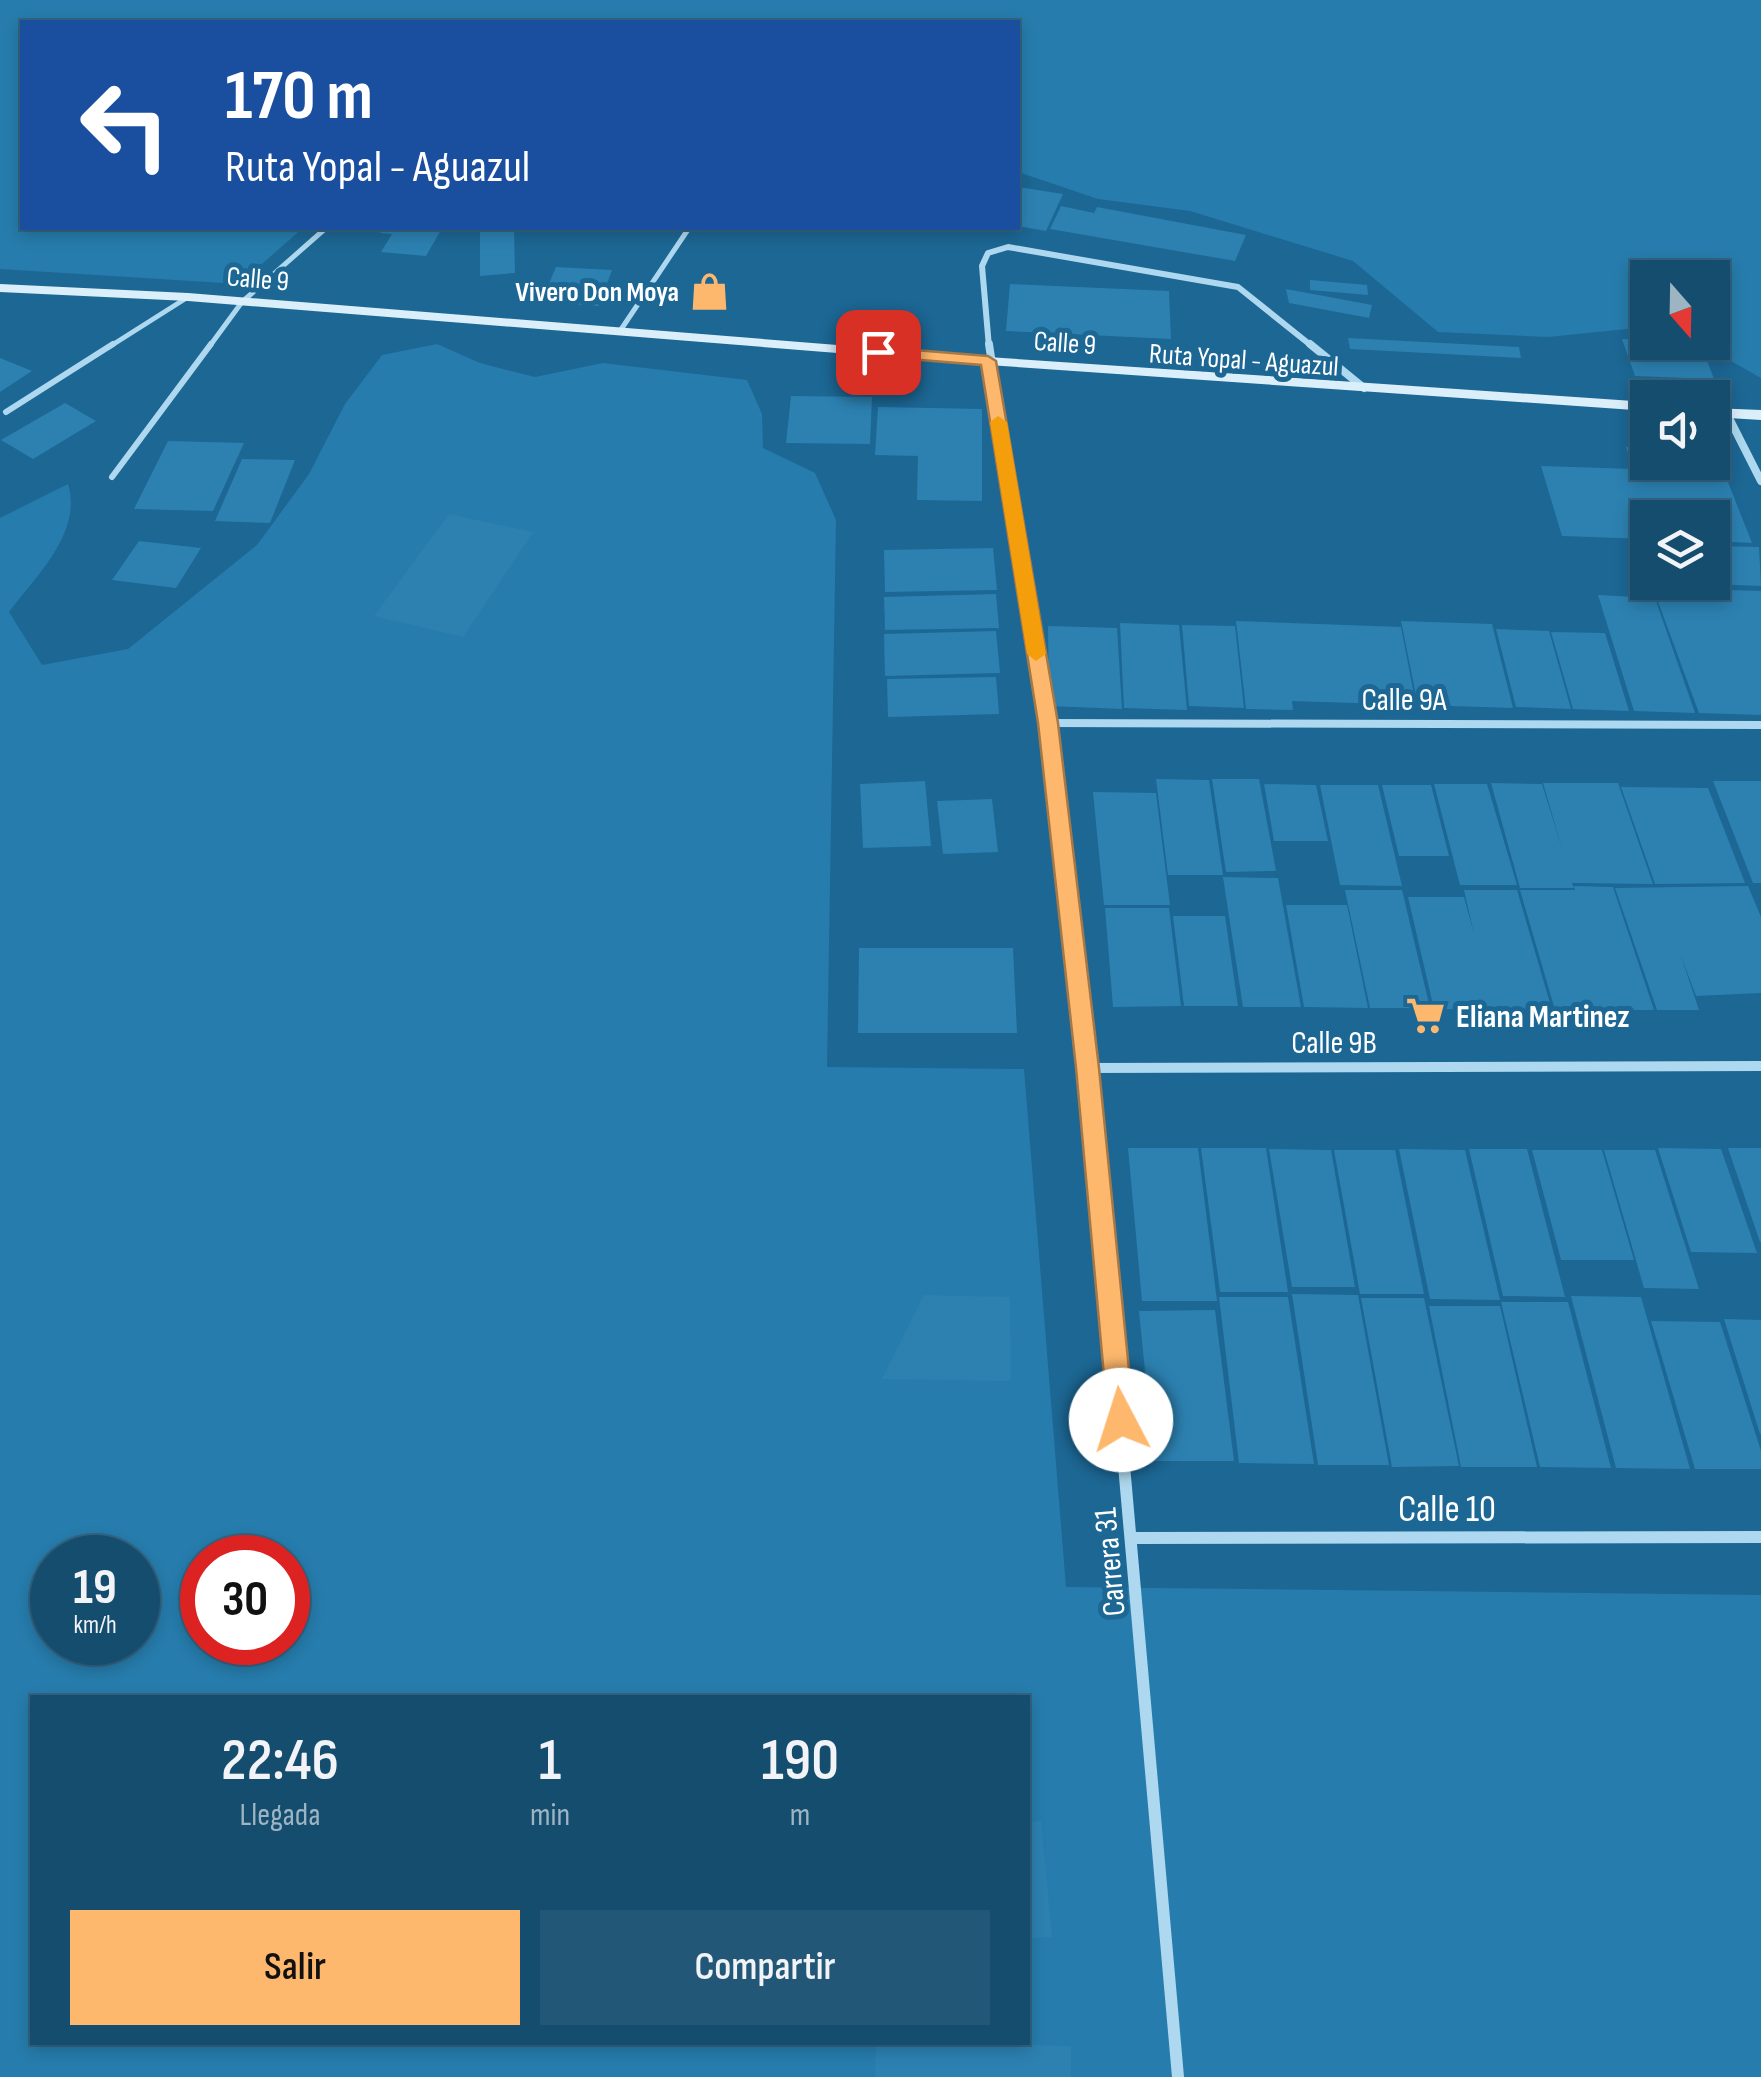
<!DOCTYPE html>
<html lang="es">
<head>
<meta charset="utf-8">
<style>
  body { margin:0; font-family:"Sofia Sans Condensed",sans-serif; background:#225777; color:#f1f3f6; height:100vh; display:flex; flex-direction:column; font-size:38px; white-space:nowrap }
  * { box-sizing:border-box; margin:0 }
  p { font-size:32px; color:#9db4c3 }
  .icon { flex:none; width:55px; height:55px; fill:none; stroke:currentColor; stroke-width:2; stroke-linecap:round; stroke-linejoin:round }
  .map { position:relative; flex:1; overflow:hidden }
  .details { position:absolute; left:30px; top:1695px; width:1000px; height:350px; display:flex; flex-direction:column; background:#154d6f; border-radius:0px; box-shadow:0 5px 15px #0003,0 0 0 2px #346482 }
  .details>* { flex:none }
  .top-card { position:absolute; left:20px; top:20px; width:1000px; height:210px; border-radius:0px; box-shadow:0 5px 15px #0003,0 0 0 2px #346482; background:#1a4fa0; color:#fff; overflow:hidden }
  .needle { width:65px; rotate:160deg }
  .fabs { position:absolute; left:1630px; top:260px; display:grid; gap:20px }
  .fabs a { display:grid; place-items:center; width:100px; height:100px; border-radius:0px; background:#154d6f; box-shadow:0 5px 15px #0003,0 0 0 2px #346482; font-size:50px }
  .speed { position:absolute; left:30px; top:1535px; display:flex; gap:20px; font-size:50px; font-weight:700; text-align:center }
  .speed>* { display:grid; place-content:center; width:130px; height:130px; border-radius:50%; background:#154d6f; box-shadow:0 5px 15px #0003,0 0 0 2px #346482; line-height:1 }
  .speed small { font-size:25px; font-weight:400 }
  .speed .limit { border:15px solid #d22; background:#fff; color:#111 }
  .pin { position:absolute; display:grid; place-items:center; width:85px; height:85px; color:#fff; margin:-42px; border-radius:20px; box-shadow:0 5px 15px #0006 }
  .me { position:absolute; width:110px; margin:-55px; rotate:355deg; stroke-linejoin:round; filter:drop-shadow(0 0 8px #0008) }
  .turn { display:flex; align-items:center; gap:35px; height:210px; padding:0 40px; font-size:45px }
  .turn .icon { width:130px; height:130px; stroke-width:2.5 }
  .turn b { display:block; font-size:70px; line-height:85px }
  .eta { display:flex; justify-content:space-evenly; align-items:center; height:170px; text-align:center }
  .eta b { font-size:60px; font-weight:600; line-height:70px }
  .action { display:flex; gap:20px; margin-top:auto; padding:20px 40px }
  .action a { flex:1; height:115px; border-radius:0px; background:#feb86d; color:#111; font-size:40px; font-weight:600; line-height:115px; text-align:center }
  .action a+a { background:#225777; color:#f1f3f6 }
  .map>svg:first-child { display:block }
  .green { fill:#267cac; fill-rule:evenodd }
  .building { fill:#2c81b1 }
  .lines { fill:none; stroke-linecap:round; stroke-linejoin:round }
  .lane-far1 { stroke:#aed8ef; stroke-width:5 }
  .lane { stroke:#aed8ef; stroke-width:6 }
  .street-far3 { stroke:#aed8ef; stroke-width:6 }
  .street-far2 { stroke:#aed8ef; stroke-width:8 }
  .street-far1 { stroke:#aed8ef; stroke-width:10 }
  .street { stroke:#aed8ef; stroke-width:12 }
  .secondary { fill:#dbeffb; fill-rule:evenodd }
  .route { fill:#feb86d; stroke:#a57847; stroke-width:2.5 }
  .slow { fill:#f59e0b }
  .labels { text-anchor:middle; stroke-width:10; stroke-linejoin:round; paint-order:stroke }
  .far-street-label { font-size:28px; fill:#fff; stroke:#1c6794 }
  .far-poi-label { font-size:28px; font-weight:bold; fill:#fff; stroke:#1c6794; text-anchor:end }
  .street-label { font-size:32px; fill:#fff; stroke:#1c6794 }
  .poi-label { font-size:32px; font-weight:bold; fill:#fff; stroke:#1c6794; text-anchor:start }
  .near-street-label { font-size:38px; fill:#fff; stroke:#1c6794 }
</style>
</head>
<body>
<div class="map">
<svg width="1761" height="2077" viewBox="0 0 1761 2077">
  <rect width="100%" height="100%" fill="#1c6794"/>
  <g class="green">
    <polygon points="0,0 1761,0 1761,378 1729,360 1710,343 1712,278 1648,278 1647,327 1548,337 1438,332 1353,261 1190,211 1098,199 1018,172 1018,22 22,22 22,228 303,228 239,284 0,269"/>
    <path d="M437 344 480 363 535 377 603 363 747 380 762 414 763 448 815 473 836 520 827 1067 1024 1069 1066 1587 1761 1595V2077H0V518L68 484C83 532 36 576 9 612L42 665 128 649 257 545 309 474 345 404 382 355ZM52 1558H138V1642H52ZM202 1558H288V1642H202ZM32 1698H1028V2042H32Z"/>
  </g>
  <g class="building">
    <polygon points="1018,187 1063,194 1046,231 1018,226"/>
    <polygon points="1061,206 1094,213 1097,207 1246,235 1235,261 1050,229"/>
    <polygon points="384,228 442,228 426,256 381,252 392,234 380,233"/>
    <polygon points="480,228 514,228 515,273 480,276"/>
    <polygon points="556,267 612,270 599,306 541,302"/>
    <polygon points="1310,280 1367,285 1368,295 1310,290"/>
    <polygon points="1010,284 1169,291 1171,339 1006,331"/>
    <polygon points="1286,289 1372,305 1369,318 1289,303"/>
    <polygon points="1348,338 1519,347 1521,358 1350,349"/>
    <polygon points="1622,339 1700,342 1714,379 1635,376"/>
    <polygon points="0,358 32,371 0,392"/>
    <polygon points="791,396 872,397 870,444 786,443"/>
    <polygon points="65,403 96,421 33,459 1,440"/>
    <polygon points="878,407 982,409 982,501 917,500 918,456 875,455"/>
    <polygon points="168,441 244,443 213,511 134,509"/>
    <polygon points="1626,447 1648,447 1648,465 1632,464"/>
    <polygon points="242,459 295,460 270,523 215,521"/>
    <polygon points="1541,466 1724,472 1752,543 1712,541 1712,518 1648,518 1648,539 1562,536"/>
    <polygon points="449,514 533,532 463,637 374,616"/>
    <polygon points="139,541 201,548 176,588 112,580"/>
    <polygon points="1712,546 1759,547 1761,586 1712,584"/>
    <polygon points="993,548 997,590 885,592 884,550"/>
    <polygon points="1653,588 1761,591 1761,715 1699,713"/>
    <polygon points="996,594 999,628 885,630 884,597"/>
    <polygon points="1598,595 1655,598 1695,713 1634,711"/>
    <polygon points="1236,621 1401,627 1416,705 1292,701 1293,710 1246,709"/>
    <polygon points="1401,621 1492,624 1513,708 1418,705"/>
    <polygon points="1120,623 1179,625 1187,710 1124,708"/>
    <polygon points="1182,625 1235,626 1244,708 1189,706"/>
    <polygon points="1048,626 1117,628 1122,709 1049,706"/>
    <polygon points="1496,629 1549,631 1571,709 1516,707"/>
    <polygon points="996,631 1000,673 885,676 884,634"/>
    <polygon points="1551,632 1605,633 1629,711 1573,709"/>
    <polygon points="996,677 999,714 888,717 887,679"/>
    <polygon points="1156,779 1209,780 1223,875 1168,875"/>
    <polygon points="1212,779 1259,779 1276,871 1226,872"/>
    <polygon points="925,781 931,846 863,848 860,784"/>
    <polygon points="1713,781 1761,781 1761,883 1753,883"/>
    <polygon points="1491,783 1542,784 1563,852 1543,783 1618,783 1653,884 1572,883 1574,888 1520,888"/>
    <polygon points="1264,784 1316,785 1328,841 1274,841"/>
    <polygon points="1434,784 1487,784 1517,885 1460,885"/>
    <polygon points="1320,785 1378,785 1402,886 1340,885"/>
    <polygon points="1382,785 1431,785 1449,856 1399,856"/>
    <polygon points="1621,787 1708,788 1745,883 1655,884"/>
    <polygon points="1093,792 1156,793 1170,905 1104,905"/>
    <polygon points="992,799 998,852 943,854 937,801"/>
    <polygon points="1223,877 1278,878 1301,1007 1243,1007"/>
    <polygon points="1574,886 1613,887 1654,1010 1555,1010 1520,890 1575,890"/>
    <polygon points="1748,886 1761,917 1761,993 1696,996 1680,953 1699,1010 1657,1010 1615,888"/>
    <polygon points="1345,890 1402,890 1430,1008 1370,1008"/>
    <polygon points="1464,890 1517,890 1552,1010 1434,1009 1408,897 1464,897 1474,934"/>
    <polygon points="1286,905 1347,905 1368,1008 1304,1007"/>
    <polygon points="1105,908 1169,908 1181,1006 1113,1007"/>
    <polygon points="1173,916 1225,916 1238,1006 1184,1006"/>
    <polygon points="859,948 1013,948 1017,1033 858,1033"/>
    <polygon points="1128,1148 1198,1148 1217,1301 1142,1301"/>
    <polygon points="1201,1148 1266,1148 1288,1292 1220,1292"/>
    <polygon points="1658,1148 1721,1149 1757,1253 1691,1252"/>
    <polygon points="1728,1148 1761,1148 1761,1242 1760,1242"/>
    <polygon points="1269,1149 1331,1150 1355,1287 1292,1287"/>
    <polygon points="1399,1149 1465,1150 1500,1300 1430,1299"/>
    <polygon points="1469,1149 1527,1149 1565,1297 1503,1296"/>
    <polygon points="1334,1150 1395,1150 1424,1294 1360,1294"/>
    <polygon points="1532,1150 1602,1150 1634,1260 1561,1260"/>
    <polygon points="1604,1150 1655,1150 1699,1289 1644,1288"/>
    <polygon points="1292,1294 1358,1295 1389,1465 1318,1465"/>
    <polygon points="924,1295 1010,1297 1011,1381 882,1379"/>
    <polygon points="1571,1296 1641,1297 1690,1469 1616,1468"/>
    <polygon points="1219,1297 1288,1297 1314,1464 1239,1463"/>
    <polygon points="1361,1298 1424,1298 1459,1466 1392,1467"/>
    <polygon points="1501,1302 1568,1302 1611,1468 1540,1467"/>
    <polygon points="1429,1306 1500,1306 1537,1467 1461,1467"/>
    <polygon points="1215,1310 1234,1461 1154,1461 1139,1311"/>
    <polygon points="1724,1319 1761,1320 1761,1434 1760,1434"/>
    <polygon points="1651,1321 1720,1322 1761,1451 1761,1469 1695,1469"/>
    <polygon points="1041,1821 1052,1937 1028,1938 1028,1822"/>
    <polygon points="876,2042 1071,2046 1071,2077 875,2077"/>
  </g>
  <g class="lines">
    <g class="lane-far1">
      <polyline points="620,331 689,228"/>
      <polyline points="109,347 188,297"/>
      <polyline points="209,347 242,302 326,228"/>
    </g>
    <g class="lane">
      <polyline points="6,412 113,344"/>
      <polyline points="112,477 211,344"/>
    </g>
    <polyline class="street-far3" points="989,347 982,266 988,253 1008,247 1238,287 1313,347"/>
    <g class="street-far2">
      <polyline points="989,344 1055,789"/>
      <polyline points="1310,344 1364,388"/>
      <polyline points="1726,412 1761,481"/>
      <polyline points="1048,723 1761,725"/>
    </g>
    <g class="street-far1">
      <polyline points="1054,787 1115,1355"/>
      <polyline points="1087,1068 1761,1066"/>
    </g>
    <g class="street">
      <polyline points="1114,1352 1178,2077"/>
      <polyline points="1132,1538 1761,1537"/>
    </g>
    <g class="secondary">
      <polygon points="0,284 188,293 988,357 1648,402 1648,411 988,365 188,301 0,292"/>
      <polygon points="1712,408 1761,410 1761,420 1712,417"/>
    </g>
  </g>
  <polygon class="route" points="878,347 988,356 996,361 1058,723 1099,1068 1134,1420 1130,1430 1121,1434 1112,1430 1108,1420 1076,1068 1038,723 981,365 872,356 870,352"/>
  <polygon class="slow" points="998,416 1007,422 1046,654 1036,661 1027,654 990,422"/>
  <defs>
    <symbol id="shop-bare" viewBox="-9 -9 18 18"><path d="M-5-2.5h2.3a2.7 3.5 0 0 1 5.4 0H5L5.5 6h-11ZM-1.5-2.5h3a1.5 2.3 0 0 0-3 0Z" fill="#feb86d" stroke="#1c6794" stroke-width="2.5" paint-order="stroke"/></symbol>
    <symbol id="supermarket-bare" viewBox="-9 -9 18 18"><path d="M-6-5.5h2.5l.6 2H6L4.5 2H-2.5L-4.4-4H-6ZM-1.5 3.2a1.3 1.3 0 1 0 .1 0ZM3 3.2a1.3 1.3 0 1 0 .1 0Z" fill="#feb86d" stroke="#1c6794" stroke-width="2.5" paint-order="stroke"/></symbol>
  </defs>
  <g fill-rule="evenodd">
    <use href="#shop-bare" x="682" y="264" width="55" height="55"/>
    <use href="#supermarket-bare" x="1398" y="988" width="55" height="55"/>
  </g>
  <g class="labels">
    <g class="far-street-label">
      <text transform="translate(258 278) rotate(5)" y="10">Calle 9</text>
      <text transform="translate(1065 342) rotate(4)" y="10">Calle 9</text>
      <text transform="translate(1244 359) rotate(4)" y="10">Ruta Yopal - Aguazul</text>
    </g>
    <g class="far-poi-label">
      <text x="679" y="301">Vivero Don Moya</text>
    </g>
    <g class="street-label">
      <text x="1404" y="710">Calle 9A</text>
      <text x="1334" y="1053">Calle 9B</text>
      <text transform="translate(1109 1562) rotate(-95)" y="11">Carrera 31</text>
    </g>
    <g class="poi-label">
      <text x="1456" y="1027">Eliana Martinez</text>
    </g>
    <g class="near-street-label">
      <text x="1447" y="1521">Calle 10</text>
    </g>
  </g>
</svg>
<div class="fabs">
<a><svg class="needle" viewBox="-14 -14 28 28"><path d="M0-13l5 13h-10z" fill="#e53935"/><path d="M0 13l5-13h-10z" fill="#9db4c3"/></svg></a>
<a><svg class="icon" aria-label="sound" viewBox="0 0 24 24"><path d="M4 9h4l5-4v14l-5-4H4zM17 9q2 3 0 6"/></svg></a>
<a><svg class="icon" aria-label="layers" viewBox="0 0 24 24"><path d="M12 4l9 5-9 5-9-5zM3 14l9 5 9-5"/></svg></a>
</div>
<div class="speed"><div>19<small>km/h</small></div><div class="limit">30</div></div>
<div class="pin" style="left:878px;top:352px;background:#d93025"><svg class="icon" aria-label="arrive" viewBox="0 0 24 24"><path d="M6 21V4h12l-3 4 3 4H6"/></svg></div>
<svg class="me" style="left:1121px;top:1420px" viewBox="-20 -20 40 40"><circle r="19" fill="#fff"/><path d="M0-13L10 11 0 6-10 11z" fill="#feb86d"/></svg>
<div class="top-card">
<div class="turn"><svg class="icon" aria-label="left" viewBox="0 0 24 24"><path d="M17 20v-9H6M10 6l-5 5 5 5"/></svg><div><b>170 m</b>Ruta Yopal - Aguazul</div></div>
</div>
<section class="details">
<div class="eta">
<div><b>22:46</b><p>Llegada</p></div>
<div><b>1</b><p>min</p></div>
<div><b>190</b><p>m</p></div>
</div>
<div class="action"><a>Salir</a><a>Compartir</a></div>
</section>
</div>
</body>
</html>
